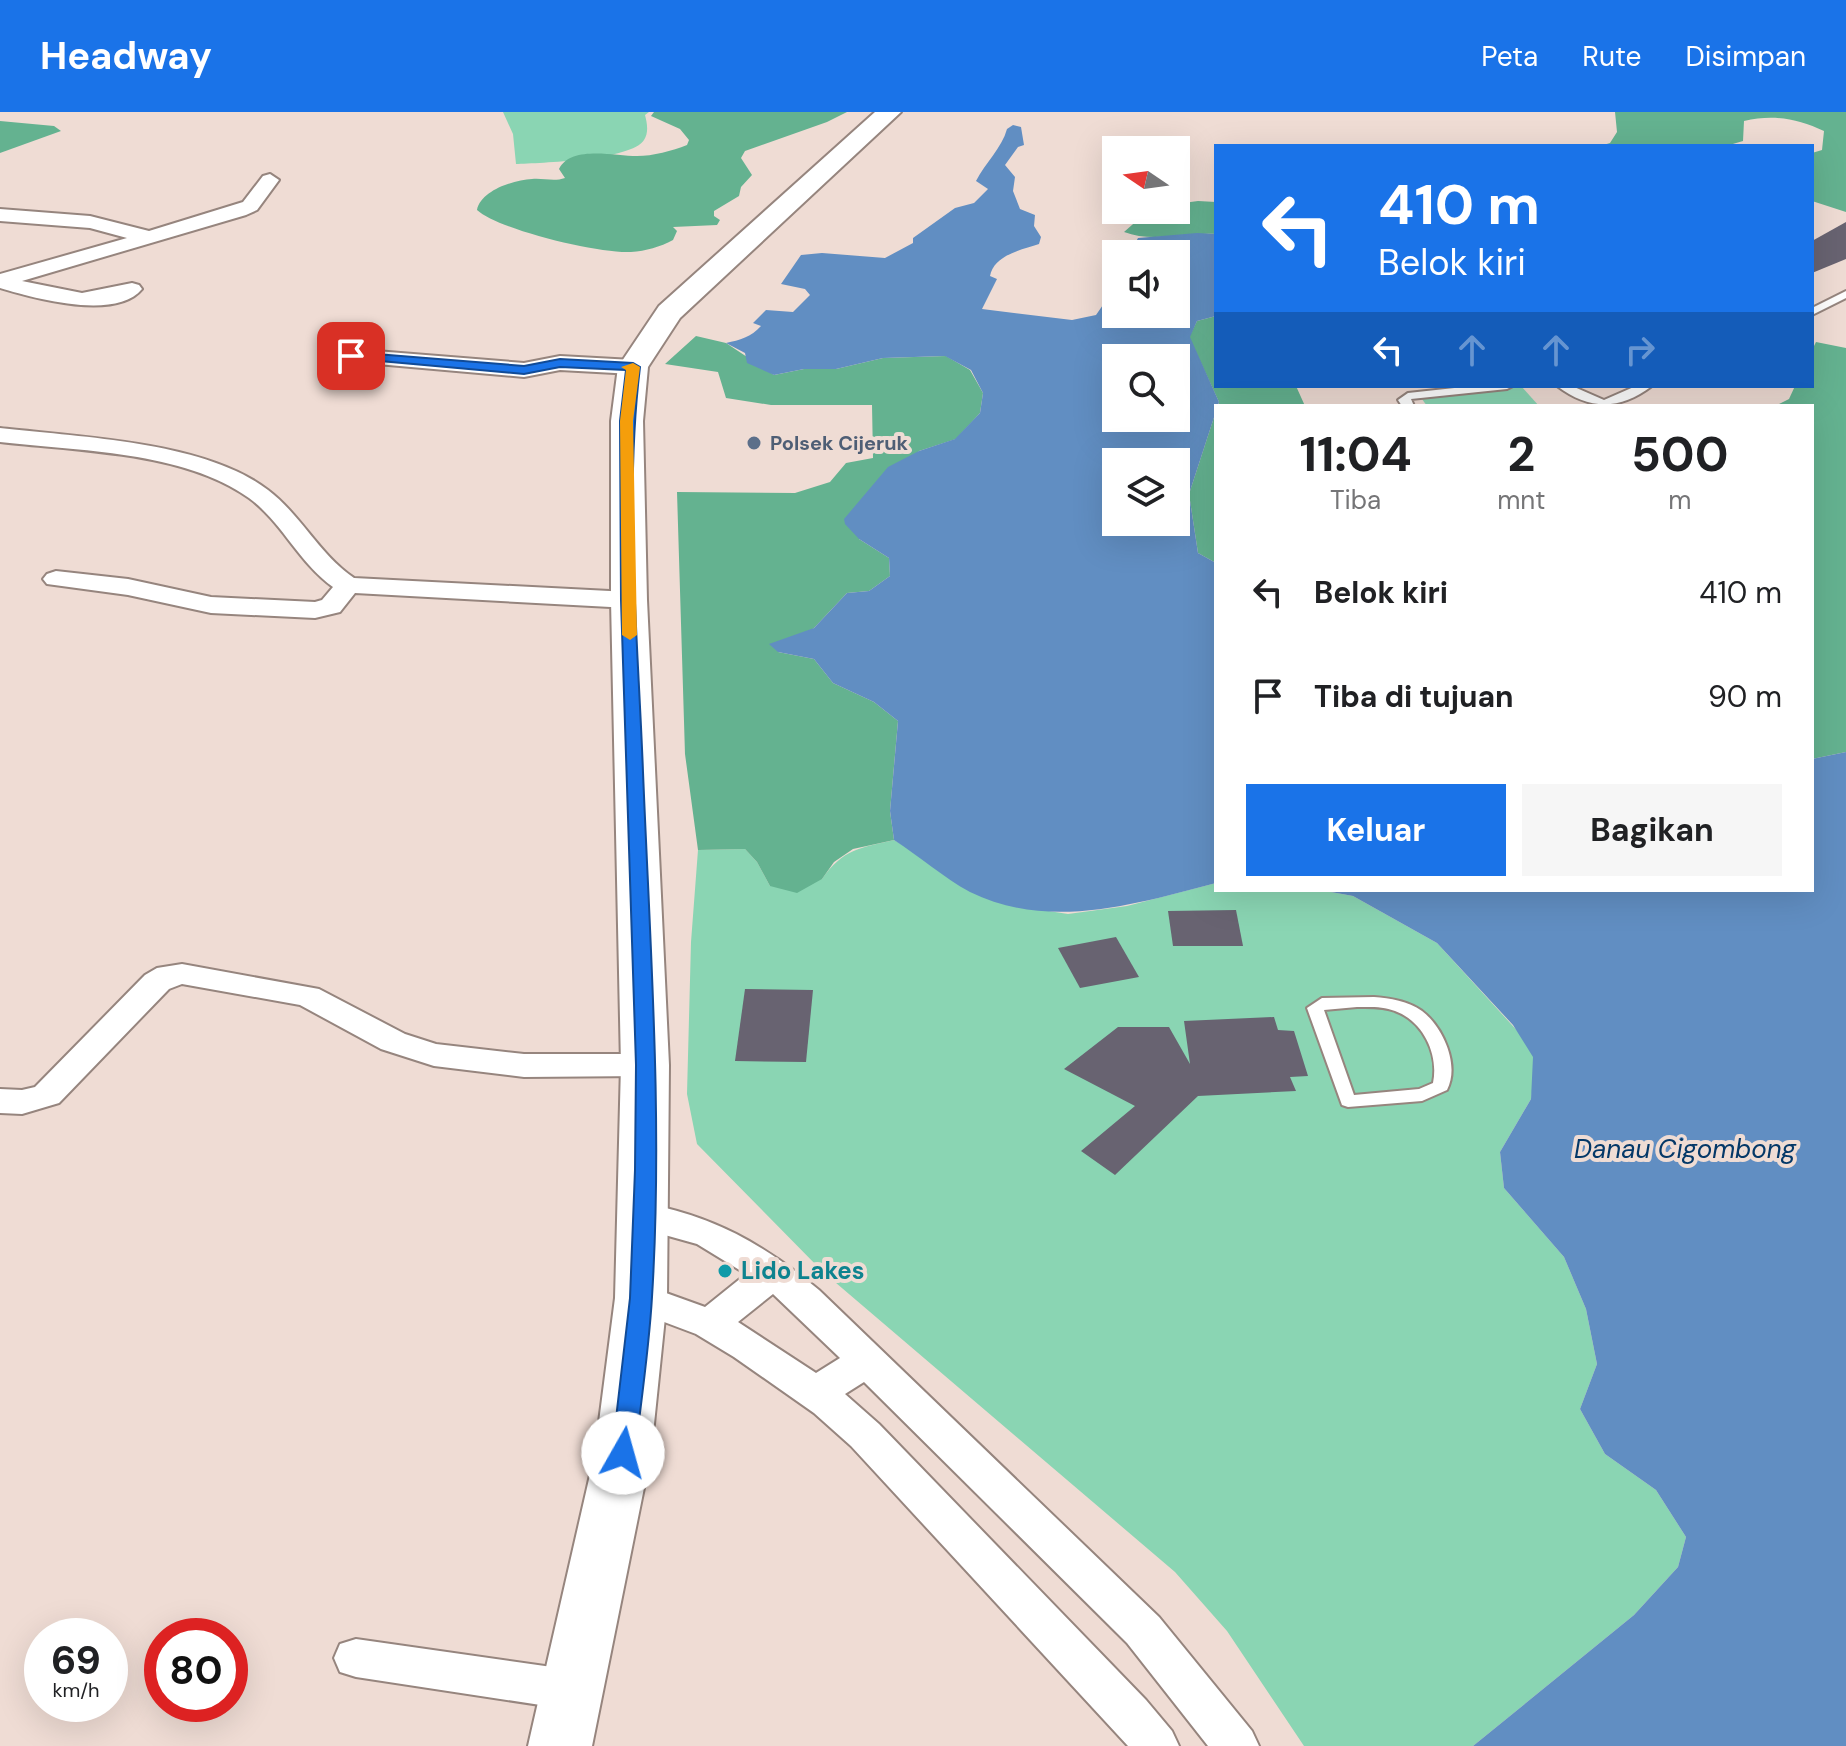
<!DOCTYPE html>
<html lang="id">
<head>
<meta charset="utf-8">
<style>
  body { margin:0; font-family:"DM Sans",sans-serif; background:#f6f6f6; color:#202124; height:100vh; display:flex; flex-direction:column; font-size:30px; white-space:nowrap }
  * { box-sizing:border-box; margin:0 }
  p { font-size:26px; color:#757577 }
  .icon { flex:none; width:44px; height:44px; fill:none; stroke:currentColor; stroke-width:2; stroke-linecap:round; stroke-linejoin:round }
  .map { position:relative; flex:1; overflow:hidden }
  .details { position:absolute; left:1214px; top:292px; width:600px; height:488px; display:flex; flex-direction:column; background:#fff; border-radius:0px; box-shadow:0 8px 32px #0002 }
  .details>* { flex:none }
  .guide { position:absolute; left:1214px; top:32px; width:600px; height:244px; border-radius:0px; box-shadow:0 8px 32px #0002; background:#1a73e8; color:#fff; overflow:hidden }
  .needle { width:52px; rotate:283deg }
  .controls { position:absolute; left:1102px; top:24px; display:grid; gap:16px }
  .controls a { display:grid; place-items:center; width:88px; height:88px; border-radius:0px; background:#fff; box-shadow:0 8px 32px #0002; font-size:40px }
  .speed { position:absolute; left:24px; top:1506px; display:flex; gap:16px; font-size:40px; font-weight:700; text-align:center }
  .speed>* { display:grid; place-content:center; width:104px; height:104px; border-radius:50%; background:#fff; box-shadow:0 8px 32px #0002; line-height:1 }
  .speed small { font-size:20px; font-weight:400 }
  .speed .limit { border:12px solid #d22; background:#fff; color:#111 }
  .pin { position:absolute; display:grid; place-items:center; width:68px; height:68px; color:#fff; margin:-34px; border-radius:16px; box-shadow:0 4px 12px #0006 }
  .me { position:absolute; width:88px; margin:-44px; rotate:7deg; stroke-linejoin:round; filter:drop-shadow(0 0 6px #0008) }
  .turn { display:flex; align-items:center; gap:28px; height:168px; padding:0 32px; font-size:36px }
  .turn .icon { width:104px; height:104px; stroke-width:2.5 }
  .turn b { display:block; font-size:56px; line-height:68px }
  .lanes { display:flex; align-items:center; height:76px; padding:0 32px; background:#0003; justify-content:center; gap:40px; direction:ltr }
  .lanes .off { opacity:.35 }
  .eta { display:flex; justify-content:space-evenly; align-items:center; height:136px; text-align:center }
  .eta b { font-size:48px; font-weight:700; line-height:56px }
  .primary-button { display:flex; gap:16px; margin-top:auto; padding:16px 32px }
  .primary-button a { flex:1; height:92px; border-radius:0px; background:#1a73e8; color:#fff; font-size:32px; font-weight:700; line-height:92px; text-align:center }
  .primary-button a+a { background:#f6f6f6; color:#202124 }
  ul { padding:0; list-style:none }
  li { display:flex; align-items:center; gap:24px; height:104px; padding:0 32px }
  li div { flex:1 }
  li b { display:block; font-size:30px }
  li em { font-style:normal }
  header { display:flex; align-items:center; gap:48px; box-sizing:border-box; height:112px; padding:0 40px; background:#1a73e8; color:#fff }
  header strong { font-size:38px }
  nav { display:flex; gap:44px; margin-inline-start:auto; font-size:28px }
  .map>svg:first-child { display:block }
  .green { fill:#8ad5b3 }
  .forest { fill:#64b290 }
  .water { fill:#618ec2; fill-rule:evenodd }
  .building { fill:#686371 }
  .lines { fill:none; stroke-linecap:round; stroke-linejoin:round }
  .lane-casing { stroke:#96857e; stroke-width:4 }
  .street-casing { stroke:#96857e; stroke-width:4 }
  .highway-casing { stroke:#96857e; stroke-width:4 }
  .lane { fill:#fff; fill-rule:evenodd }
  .street { fill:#fff; fill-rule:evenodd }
  .highway { fill:#fff; fill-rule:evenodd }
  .route { fill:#1a73e8; stroke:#114b97; stroke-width:2 }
  .slow { fill:#f59e0b }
  .service-dot { fill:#5c6f8a; stroke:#efdcd4; stroke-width:3 }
  .culture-dot { fill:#0f9aa8; stroke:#efdcd4; stroke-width:3 }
  .labels { text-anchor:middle; stroke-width:8; stroke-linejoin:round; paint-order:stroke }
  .far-service-label { font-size:20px; font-weight:bold; fill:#4e5e75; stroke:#efdcd4; text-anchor:start }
  .culture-label { font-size:24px; font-weight:bold; fill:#0d838f; stroke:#efdcd4; text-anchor:start }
  .water-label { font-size:26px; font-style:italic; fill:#043868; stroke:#efdcd4 }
</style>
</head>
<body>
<header>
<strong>Headway</strong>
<nav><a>Peta</a><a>Rute</a><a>Disimpan</a></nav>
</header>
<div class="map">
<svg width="1846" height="1634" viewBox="0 0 1846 1634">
  <rect width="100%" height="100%" fill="#efdcd4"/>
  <g class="green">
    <path d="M503 0H649L645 3C647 11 649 20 644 28 632 48 539 51 516 52L513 22Z"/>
    <polygon points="1521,274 1539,294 1427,294 1419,283"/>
    <path d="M894 728 1006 792 1055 800 1068 802 1127 794 1216 771V778H1320L1353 784 1437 831 1522 924 1534 945V966L1531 987 1500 1040 1504 1076 1564 1145 1586 1197 1597 1252 1580 1297 1605 1342 1656 1378 1686 1425 1678 1455 1634 1503 1473 1634H1304L1227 1519 1175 1460 822 1159 697 1032 687 982 691 830 698 738 745 737 757 750 770 774 822 767C843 737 860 736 894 728Z"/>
  </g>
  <g class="forest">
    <path d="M654 0H847L827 10 745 39 741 46 752 63 741 75 739 84 714 99V104L720 108 717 113 673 115 677 119 673 128C660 135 646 139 631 140 600 142 499 118 477 98 481 78 514 68 532 67 544 66 554 70 565 66L559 57C571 33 614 44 637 44 653 44 672 39 687 33L689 28 680 17 651 4Z"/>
    <path d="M1615 0H1846V100L1812 89V41L1822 38 1824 19C1798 7 1774 2 1744 9L1743 29 1726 34H1600L1610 31 1617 20Z"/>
    <polygon points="0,9 54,14 61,19 0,41"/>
    <path d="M1198 89 1216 90V122C1186 120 1152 131 1124 120L1149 98H1176V92Z"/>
    <polygon points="1216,204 1216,274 1296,274 1305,294 1218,294 1219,290 1189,225 1197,209"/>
    <polygon points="696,224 726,231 774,263 804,257 836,257 883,246 946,244 970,258 983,281 980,301 956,327 919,339 859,427 889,446 890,464 869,479 847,481 814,516 778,540 814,547 833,571 874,590 898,609 890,699 894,728 853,737 834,750 822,767 797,781 770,774 757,750 745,737 698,738 685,642 677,380 795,381 830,370 846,351 873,346 872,293 771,293 726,286 718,260 665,252"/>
    <polygon points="1816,230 1846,236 1846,640 1812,647 1812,294 1775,294 1789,287 1795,274 1812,274 1812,238"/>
    <polygon points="1216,299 1216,451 1198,441 1189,382"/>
  </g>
  <g class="water">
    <path d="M1013 13 1021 15 1024 33 1018 35 1005 53 1015 65 1013 79 1020 97 1035 103 1034 114 1041 125 1039 132C1021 138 994 143 990 164L997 167 982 197 1072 208 1096 203 1116 174V202H1176V142H1136L1131 139 1138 126 1197 121 1216 122V204L1197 209 1190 225 1219 290 1189 382 1198 441 1216 451V771C1136 792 1049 819 970 780 944 766 919 744 894 728L890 699 898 609 874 590 833 571 814 547 778 540 769 532 814 516 847 481 869 479 890 464 889 446 859 427 845 412 844 407 888 355 919 339 955 327 980 301 983 281 971 258 945 244 883 246 836 257H804L774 263 747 251 745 241 726 231C740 228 751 225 761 214L753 211 766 198 793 200 810 183 805 177 781 172 801 143 822 141 885 146 913 131V126L955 96 974 91 988 77 976 69C985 51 1002 36 1007 17ZM1116 246H1176V306H1116ZM1116 350H1176V410H1116Z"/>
    <polygon points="1846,640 1846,1634 1473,1634 1634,1503 1678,1455 1686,1425 1656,1378 1605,1342 1580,1297 1597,1252 1586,1197 1564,1145 1504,1076 1500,1040 1531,987 1533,945 1513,913 1437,831 1353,784 1320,778 1812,778 1812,647"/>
  </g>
  <g class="building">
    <polygon points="1846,110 1846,147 1812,161 1812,129"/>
    <polygon points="1236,798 1243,834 1173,834 1168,799"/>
    <polygon points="1116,825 1139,865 1080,876 1058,836"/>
    <polygon points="745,877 813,878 806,950 735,949"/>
    <polygon points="1274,905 1278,918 1294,919 1308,964 1290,965 1296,979 1198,984 1115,1063 1081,1039 1135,994 1064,957 1118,915 1169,915 1190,952 1184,909"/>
  </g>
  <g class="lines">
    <defs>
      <g id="lane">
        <polygon points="1846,179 1846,186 1812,203 1812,196"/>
        <polygon points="1473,274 1513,274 1507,277 1411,287 1414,294 1402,294 1398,288 1408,281"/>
        <path d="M1557 274H1572L1604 288 1636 274H1652C1619 299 1589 298 1557 274Z"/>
        <path d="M1374 885C1390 886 1408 889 1422 899 1443 915 1460 953 1447 978L1422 989 1348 995 1342 993 1307 896 1322 886ZM1357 895C1369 895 1383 894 1395 899 1423 909 1439 942 1433 971L1419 977 1354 983 1324 898Z"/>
      </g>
      <g id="street">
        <path d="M270 62 279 68 257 98 246 103 22 169 82 181 132 171 139 173 142 177C116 209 33 186 0 176V162L127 126 90 116 0 109V97L90 104 149 119 243 90 263 64Z"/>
        <polygon points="351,237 524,251 560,244 633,248 644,255 633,262 560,258 524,265 343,249 340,244"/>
        <path d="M0 316C78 325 205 329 268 378 301 403 319 442 354 466L629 480 638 482 642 488 638 494 629 496 355 481 340 500 315 506 211 501 128 483 47 472 43 467 47 462 56 459 128 467 211 485 315 490 322 488 333 475C299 451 282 410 249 386 184 339 77 339 0 330Z"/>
        <polygon points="182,852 319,877 405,922 436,932 524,942 645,942 657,945 662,953 657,961 645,964 524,965 434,954 381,937 300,893 182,872 169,877 59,991 22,1002 0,1001 0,977 22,978 35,975 145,863 157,856"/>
        <path d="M642 1091C712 1103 765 1133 819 1178L1159 1505 1252 1619 1259 1634H1208L1127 1531 864 1270 845 1282 879 1312 1146 1588 1172 1619 1179 1634H1128L851 1334 814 1301 734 1245 696 1222 627 1196 622 1186 627 1176 641 1172 705 1195 746 1162 697 1132 629 1113 624 1104 629 1095ZM773 1182 840 1246 816 1261 738 1210Z"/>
        <polygon points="356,1527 573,1558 589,1564 596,1578 589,1592 573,1598 356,1565 340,1560 334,1546 340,1532"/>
      </g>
      <polygon id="highway" points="875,0 901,0 680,206 648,255 643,309 647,488 669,953 667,1186 651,1341 592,1634 528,1634 595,1341 615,1186 621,953 611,488 611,309 618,255 659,194"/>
    </defs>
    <use href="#lane" class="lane-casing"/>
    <use href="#street" class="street-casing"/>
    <use href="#highway" class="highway-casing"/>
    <use href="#lane" class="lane"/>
    <use href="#street" class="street"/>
    <use href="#highway" class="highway"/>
  </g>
  <path class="route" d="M351 240 524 254 560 247 633 251 640 255C624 387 638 527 643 660 650 834 663 1010 652 1185 649 1237 641 1290 635 1341L631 1348 623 1351 615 1348 612 1341 630 1186 635 1058 636 953 621 488 620 309 626 258 560 255 524 262 347 246 345 244Z"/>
  <polygon class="slow" points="633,251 640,255 633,309 637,523 630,528 622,523 620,309 626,258 621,255"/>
  <circle class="service-dot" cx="754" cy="331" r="8"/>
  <circle class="culture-dot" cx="725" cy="1159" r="8"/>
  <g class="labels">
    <g class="far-service-label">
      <text x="770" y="338">Polsek Cijeruk</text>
    </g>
    <g class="culture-label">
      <text x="741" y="1167">Lido Lakes</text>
    </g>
    <g class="water-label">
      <text x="1685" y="1046">Danau Cigombong</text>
    </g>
  </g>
</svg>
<div class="controls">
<a><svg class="needle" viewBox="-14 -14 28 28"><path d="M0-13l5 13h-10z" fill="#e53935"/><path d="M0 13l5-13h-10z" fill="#757577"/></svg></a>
<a><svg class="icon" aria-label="sound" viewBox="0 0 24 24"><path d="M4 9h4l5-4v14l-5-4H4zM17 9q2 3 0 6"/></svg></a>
<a><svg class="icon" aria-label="search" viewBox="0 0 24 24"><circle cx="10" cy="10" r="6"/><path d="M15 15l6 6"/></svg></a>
<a><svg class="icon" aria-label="layers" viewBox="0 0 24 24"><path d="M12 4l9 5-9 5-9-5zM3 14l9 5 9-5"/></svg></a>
</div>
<div class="speed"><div>69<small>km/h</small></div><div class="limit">80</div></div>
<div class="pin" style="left:351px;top:244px;background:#d93025"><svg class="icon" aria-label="arrive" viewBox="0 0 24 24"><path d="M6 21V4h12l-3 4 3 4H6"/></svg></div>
<svg class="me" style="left:623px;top:1341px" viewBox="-20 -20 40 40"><circle r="19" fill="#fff"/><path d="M0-13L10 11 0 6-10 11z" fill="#1a73e8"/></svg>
<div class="guide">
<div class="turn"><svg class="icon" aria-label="left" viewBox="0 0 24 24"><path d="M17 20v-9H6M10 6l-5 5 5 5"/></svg><div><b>410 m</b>Belok kiri</div></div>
<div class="lanes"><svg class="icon" aria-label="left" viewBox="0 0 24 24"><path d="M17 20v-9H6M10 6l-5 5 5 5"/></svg><svg class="icon off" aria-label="ahead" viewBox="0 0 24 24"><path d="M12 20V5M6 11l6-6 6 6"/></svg><svg class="icon off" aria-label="ahead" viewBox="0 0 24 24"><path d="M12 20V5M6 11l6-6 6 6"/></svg><svg class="icon off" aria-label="right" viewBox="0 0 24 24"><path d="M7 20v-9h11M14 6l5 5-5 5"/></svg></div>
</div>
<section class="details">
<div class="eta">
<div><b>11:04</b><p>Tiba</p></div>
<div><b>2</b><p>mnt</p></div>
<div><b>500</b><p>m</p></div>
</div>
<ul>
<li><svg class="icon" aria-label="left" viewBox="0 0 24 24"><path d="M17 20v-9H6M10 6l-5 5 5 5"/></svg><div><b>Belok kiri</b></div><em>410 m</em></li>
<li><svg class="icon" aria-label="arrive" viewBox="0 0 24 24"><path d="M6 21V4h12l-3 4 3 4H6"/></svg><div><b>Tiba di tujuan</b></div><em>90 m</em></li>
</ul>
<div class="primary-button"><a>Keluar</a><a>Bagikan</a></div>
</section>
</div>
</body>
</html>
